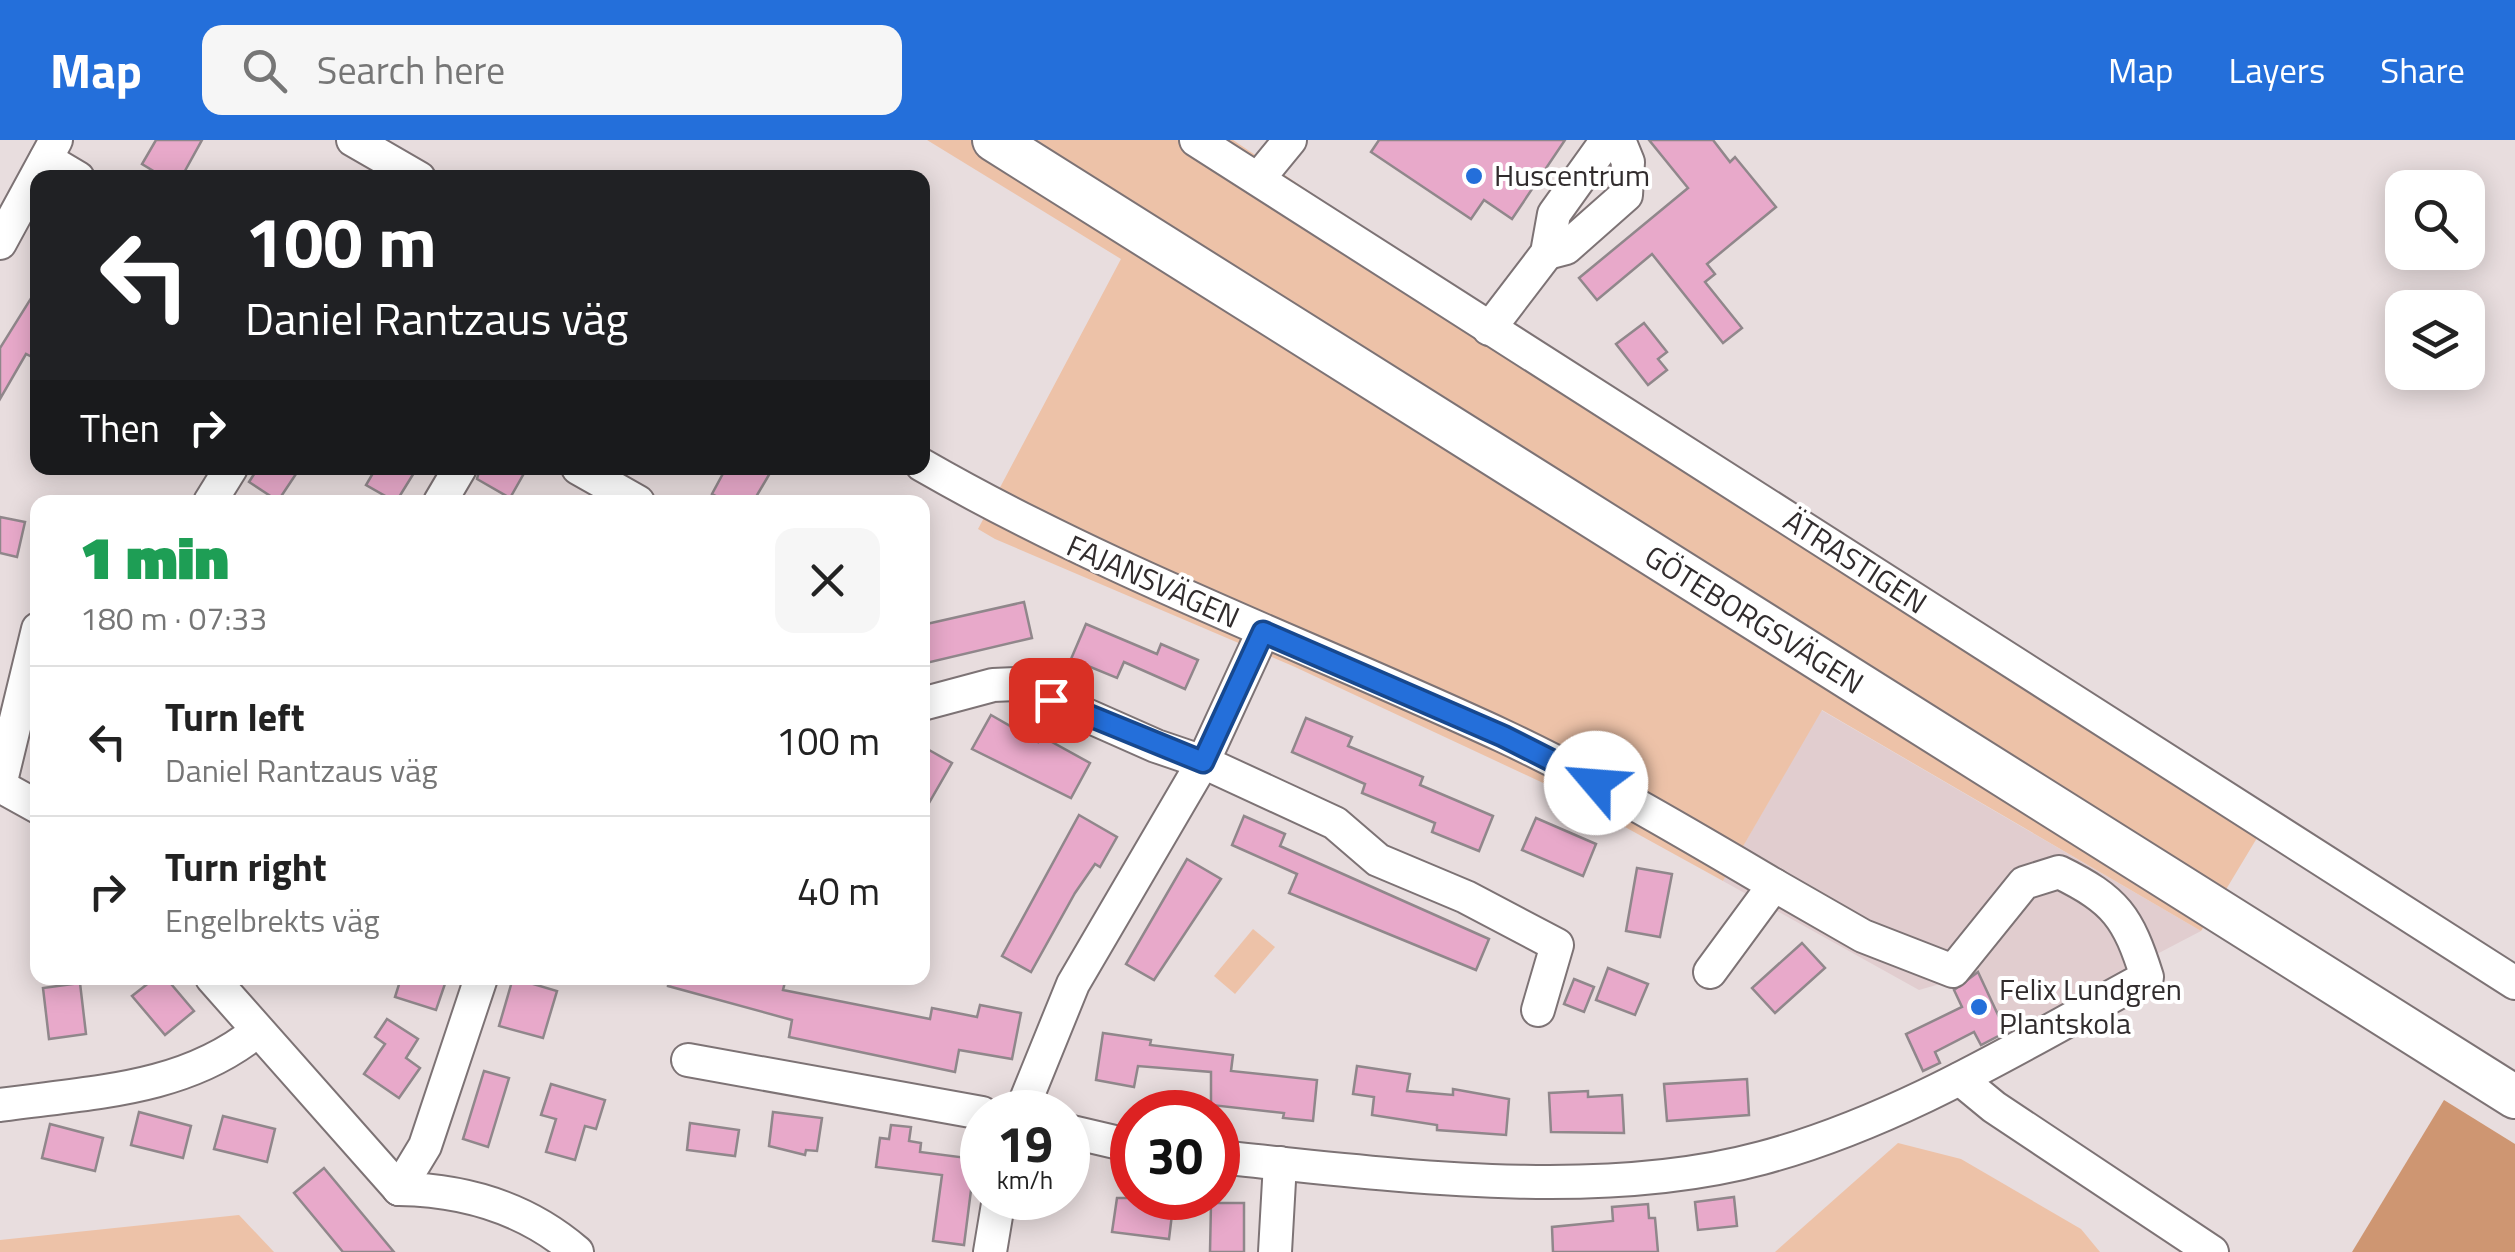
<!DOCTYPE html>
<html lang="en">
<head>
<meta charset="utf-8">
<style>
  body { margin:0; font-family:"Titillium Web",sans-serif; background:#f6f6f6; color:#222; height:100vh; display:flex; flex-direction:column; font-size:38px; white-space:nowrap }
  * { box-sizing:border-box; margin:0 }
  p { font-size:32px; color:#767676 }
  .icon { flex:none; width:55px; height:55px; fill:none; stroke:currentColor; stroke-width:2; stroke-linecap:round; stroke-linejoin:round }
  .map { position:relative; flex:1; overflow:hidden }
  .details { position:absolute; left:30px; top:355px; width:900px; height:490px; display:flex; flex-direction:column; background:#fff; border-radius:20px; box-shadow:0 5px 25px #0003 }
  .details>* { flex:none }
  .banner { position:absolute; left:30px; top:30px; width:900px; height:305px; border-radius:20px; box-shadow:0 5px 25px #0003; background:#202124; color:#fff; overflow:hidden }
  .tools { position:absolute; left:2385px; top:30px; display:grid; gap:20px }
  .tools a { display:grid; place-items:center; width:100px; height:100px; border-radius:20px; background:#fff; box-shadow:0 5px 25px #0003; font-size:50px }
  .speed { position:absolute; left:960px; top:950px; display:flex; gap:20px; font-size:50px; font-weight:700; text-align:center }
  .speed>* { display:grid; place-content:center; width:130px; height:130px; border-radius:50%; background:#fff; box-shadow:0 5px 25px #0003; line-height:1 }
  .speed small { font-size:25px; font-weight:400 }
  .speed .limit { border:15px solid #d22; background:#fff; color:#111 }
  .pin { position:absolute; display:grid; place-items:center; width:85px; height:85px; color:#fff; margin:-42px; border-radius:20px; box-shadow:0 5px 15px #0006 }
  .me { position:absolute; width:110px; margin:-55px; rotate:297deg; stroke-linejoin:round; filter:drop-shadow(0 0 8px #0008) }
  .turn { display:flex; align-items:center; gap:35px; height:210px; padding:0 50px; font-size:45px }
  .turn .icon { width:130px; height:130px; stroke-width:2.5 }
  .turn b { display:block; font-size:70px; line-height:85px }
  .then { display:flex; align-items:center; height:95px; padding:0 50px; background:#0003; gap:20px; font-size:38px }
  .round { display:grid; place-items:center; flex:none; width:105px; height:105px; border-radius:20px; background:#f6f6f6 }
  .overview { display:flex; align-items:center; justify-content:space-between; height:170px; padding:0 50px }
  h1 { font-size:60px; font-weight:800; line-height:75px; color:#1e9e55 }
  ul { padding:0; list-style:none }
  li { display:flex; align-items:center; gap:30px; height:150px; padding:0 50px; border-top:2px solid #e0e0e0 }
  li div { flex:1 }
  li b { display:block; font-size:38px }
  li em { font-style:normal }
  header { display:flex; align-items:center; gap:60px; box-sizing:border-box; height:140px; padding:0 50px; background:#246fda; color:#fff }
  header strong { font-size:48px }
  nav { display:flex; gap:55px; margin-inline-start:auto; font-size:35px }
  .search { width:700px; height:90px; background:#f6f6f6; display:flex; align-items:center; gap:25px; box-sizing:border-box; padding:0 35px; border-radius:20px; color:#767676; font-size:38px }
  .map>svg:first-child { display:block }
  .built { fill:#e1cdcf }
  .green { fill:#edc2a8 }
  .forest { fill:#ce9672 }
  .building { fill:#e8a9ca; stroke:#90878b; stroke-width:2.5 }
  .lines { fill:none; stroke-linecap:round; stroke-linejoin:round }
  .minor-casing { stroke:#7d7375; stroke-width:36 }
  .major-casing { stroke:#7d7375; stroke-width:46 }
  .minor { stroke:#fff; stroke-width:32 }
  .major { stroke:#fff; stroke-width:42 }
  .route-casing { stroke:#17488e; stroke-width:25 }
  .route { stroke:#246fda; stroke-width:18 }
  .poi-dot { fill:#246fda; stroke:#fff; stroke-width:4 }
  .labels { text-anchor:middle; stroke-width:8; stroke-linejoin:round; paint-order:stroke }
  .poi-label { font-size:30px; fill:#312c2d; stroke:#fff; text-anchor:start }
  .street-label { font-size:30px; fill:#312c2d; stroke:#fff }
</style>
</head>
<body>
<header>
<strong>Map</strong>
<div class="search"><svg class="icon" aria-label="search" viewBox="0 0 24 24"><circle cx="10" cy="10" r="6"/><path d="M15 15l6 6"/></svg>Search here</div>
<nav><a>Map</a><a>Layers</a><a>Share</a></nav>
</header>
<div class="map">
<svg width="2515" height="1112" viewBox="0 0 2515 1112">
  <rect width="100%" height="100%" fill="#e8ddde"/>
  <polygon class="built" points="1821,570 2201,791 1981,906 1950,841 1919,850 1723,741"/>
  <g class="green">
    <polygon points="927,0 1233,0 2260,693 2201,791 1822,570 1723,741 1556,649 1295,527 995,399 978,389 1121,119"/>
    <polygon points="1253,789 1275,807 1235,854 1214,836"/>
    <polygon points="1898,1003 1961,1019 2081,1089 2100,1112 1775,1112"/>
    <polygon points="239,1075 274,1112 0,1112 0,1100"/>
  </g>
  <polygon class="forest" points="2444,960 2515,1004 2515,1112 2352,1112"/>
  <g class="building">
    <polygon points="156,0 202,0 181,38 165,38 142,24"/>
    <polygon points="1379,0 1565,0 1512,79 1484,60 1471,79 1371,12"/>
    <polygon points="1649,0 1713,0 1730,22 1735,17 1776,67 1707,124 1715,134 1705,142 1742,188 1723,203 1652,114 1597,160 1579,138 1688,48"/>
    <polygon points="38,147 38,220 26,214 0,259 0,208"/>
    <polygon points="1644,183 1667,212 1658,219 1667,230 1648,245 1616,204"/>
    <polygon points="258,328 300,328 278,361 249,342"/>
    <polygon points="376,328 417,328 396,362 366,345"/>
    <polygon points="480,328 527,328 510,358 477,339"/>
    <polygon points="726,328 773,328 753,362 728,362 712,354"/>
    <polygon points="0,377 25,382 17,417 0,413"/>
    <polygon points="1024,462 1032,498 922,524 922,485"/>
    <polygon points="1086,484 1157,514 1161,504 1198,520 1185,549 1124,522 1117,538 1071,519"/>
    <polygon points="991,575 1038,602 1041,596 1090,623 1071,658 972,609"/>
    <polygon points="1306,578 1352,597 1348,606 1423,637 1420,645 1493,676 1479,711 1432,692 1435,683 1362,653 1365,644 1292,612"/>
    <polygon points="922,606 952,623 922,675"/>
    <polygon points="1079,675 1117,697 1100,727 1095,724 1075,753 1031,832 1002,816"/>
    <polygon points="1244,676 1285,694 1280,706 1489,799 1476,830 1289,753 1297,734 1232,705"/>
    <polygon points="1536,678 1596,704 1583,736 1522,710"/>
    <polygon points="1187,719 1221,739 1154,840 1126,824"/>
    <polygon points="1637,728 1672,734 1660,797 1626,791"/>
    <polygon points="1802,803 1825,828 1775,873 1752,848"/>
    <polygon points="1608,828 1648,844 1635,875 1596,860"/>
    <polygon points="1978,832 2006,892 1981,905 1974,892 1935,912 1940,923 1923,931 1906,894 1962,867 1954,850"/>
    <polygon points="155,838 166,838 194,871 165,895 132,856"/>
    <polygon points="401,838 447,838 436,870 395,857"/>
    <polygon points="513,838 557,851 543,898 499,886"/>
    <polygon points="669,838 786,838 783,850 930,879 932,868 977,877 980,865 1021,873 1012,919 959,910 955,932 789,897 792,880 668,846"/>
    <polygon points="1574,839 1594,847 1584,872 1564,864"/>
    <polygon points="80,843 86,894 49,899 43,848"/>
    <polygon points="387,879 418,899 406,918 420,928 399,958 364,934 385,904 375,897"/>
    <polygon points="1103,893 1151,900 1150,905 1233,915 1231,931 1317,940 1313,981 1283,978 1284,973 1211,965 1211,932 1138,926 1134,947 1096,940"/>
    <polygon points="1357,926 1410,934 1407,951 1453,955 1453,949 1509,959 1506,995 1437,990 1437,985 1372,975 1374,957 1353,954"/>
    <polygon points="484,931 509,938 488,1007 463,999"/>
    <polygon points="1747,939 1749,975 1667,981 1664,944"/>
    <polygon points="551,944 605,960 596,989 585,986 575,1020 546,1012 556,979 541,975"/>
    <polygon points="1588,951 1588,957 1622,955 1624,993 1551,992 1549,953"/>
    <polygon points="139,972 191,986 183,1018 131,1005"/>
    <polygon points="773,972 822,978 817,1011 806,1010 805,1015 769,1006"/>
    <polygon points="223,976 275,989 267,1022 214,1009"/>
    <polygon points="690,983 739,990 735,1016 687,1010"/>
    <polygon points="50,984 103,998 95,1031 42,1018"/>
    <polygon points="891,985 911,987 909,1001 921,1003 920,1012 975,1019 964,1105 933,1101 942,1035 876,1027 880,998 889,999"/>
    <polygon points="324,1028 394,1112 343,1112 294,1053"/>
    <polygon points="1734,1057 1737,1086 1698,1090 1695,1062"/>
    <polygon points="1117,1058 1174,1058 1169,1099 1112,1092"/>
    <polygon points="1211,1063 1244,1063 1244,1112 1210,1112"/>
    <polygon points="1648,1064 1649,1078 1655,1078 1658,1112 1553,1112 1552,1087 1613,1081 1612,1067"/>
  </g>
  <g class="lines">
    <defs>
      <g id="minor">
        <polyline points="353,0 419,38"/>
        <polyline points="1196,0 2515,843"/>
        <polyline points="46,19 78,38"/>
        <polyline points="1258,39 1290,0"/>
        <polyline points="0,103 56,0"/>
        <polyline points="1547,113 1566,108 1626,55 1628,22 1619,0"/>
        <polyline points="1489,189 1547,113 1554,74 1607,0"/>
        <path d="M922 325C1108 432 1307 505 1501 595 1595 639 1684 692 1774 745L1710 832"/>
        <polyline points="578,328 638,362"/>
        <polyline points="210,362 231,328"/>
        <polyline points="440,362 460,328"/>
        <polyline points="922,564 993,545 1016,544 1156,606 1203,622 1335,683 1378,720 1466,757 1557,805 1538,870"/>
        <polyline points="0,645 38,489"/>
        <polyline points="0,646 38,667"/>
        <polyline points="212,838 399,1049"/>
        <polyline points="688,920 982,973"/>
        <polyline points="1960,939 1994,967 2212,1112"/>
        <path d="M0 965C90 952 183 951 256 892"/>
        <polyline points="1021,972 1073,844 1203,622 1263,492"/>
        <polyline points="1068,991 1132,1006"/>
        <path d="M1218 1017C1388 1034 1595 1063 1762 1018 1900 981 2023 904 2147 837 2128 777 2116 760 2059 732L2024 743 1953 831 1863 796 1774 745"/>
        <polyline points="399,1049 425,1006 481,838"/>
        <path d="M399 1049C466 1050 526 1068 577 1112"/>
        <polyline points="990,1112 999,1058"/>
        <polyline points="1275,1112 1280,1023"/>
      </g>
      <polyline id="major" points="994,0 2515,957"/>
    </defs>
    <use href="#minor" class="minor-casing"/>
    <use href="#major" class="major-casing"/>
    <use href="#minor" class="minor"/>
    <use href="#major" class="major"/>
  </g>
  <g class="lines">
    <defs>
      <polyline id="route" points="1051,560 1203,622 1263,492 1503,596 1596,643"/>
    </defs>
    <use href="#route" class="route-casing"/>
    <use href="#route" class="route"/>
  </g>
  <g class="poi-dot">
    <circle cx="1474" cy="36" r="10"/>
    <circle cx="1979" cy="867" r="10"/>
  </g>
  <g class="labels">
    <g class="poi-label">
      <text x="1494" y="46">Huscentrum</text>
      <text x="1999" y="860">Felix Lundgren<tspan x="1999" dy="34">Plantskola</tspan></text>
    </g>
    <g class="street-label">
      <text transform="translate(1855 422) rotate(33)" y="10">ÄTRASTIGEN</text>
      <text transform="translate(1153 442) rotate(24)" y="10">FAJANSVÄGEN</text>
      <text transform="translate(1754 480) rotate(32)" y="10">GÖTEBORGSVÄGEN</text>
    </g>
  </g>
</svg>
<div class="tools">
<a><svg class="icon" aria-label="search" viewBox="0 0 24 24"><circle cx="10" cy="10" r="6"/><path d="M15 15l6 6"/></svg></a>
<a><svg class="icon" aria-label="layers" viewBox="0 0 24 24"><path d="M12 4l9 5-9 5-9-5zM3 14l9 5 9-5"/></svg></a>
</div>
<div class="speed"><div>19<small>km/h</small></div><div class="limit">30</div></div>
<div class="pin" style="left:1051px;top:560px;background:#d93025"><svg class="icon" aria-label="arrive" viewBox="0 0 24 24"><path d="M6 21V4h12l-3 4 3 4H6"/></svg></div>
<svg class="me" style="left:1596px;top:643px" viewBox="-20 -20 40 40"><circle r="19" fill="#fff"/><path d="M0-13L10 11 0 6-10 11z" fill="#246fda"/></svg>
<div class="banner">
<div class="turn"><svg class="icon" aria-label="left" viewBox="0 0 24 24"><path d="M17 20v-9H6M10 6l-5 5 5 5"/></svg><div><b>100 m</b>Daniel Rantzaus väg</div></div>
<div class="then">Then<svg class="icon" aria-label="right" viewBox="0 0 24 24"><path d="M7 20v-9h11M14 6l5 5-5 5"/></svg></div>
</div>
<section class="details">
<div class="overview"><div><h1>1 min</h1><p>180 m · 07:33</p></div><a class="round"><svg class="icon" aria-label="close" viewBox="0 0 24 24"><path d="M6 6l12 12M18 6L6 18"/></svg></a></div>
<ul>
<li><svg class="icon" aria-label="left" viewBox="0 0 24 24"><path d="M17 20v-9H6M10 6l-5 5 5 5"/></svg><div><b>Turn left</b><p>Daniel Rantzaus väg</p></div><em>100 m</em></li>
<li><svg class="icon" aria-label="right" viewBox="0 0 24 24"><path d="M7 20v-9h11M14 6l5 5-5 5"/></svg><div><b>Turn right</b><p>Engelbrekts väg</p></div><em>40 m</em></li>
</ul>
</section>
</div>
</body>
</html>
